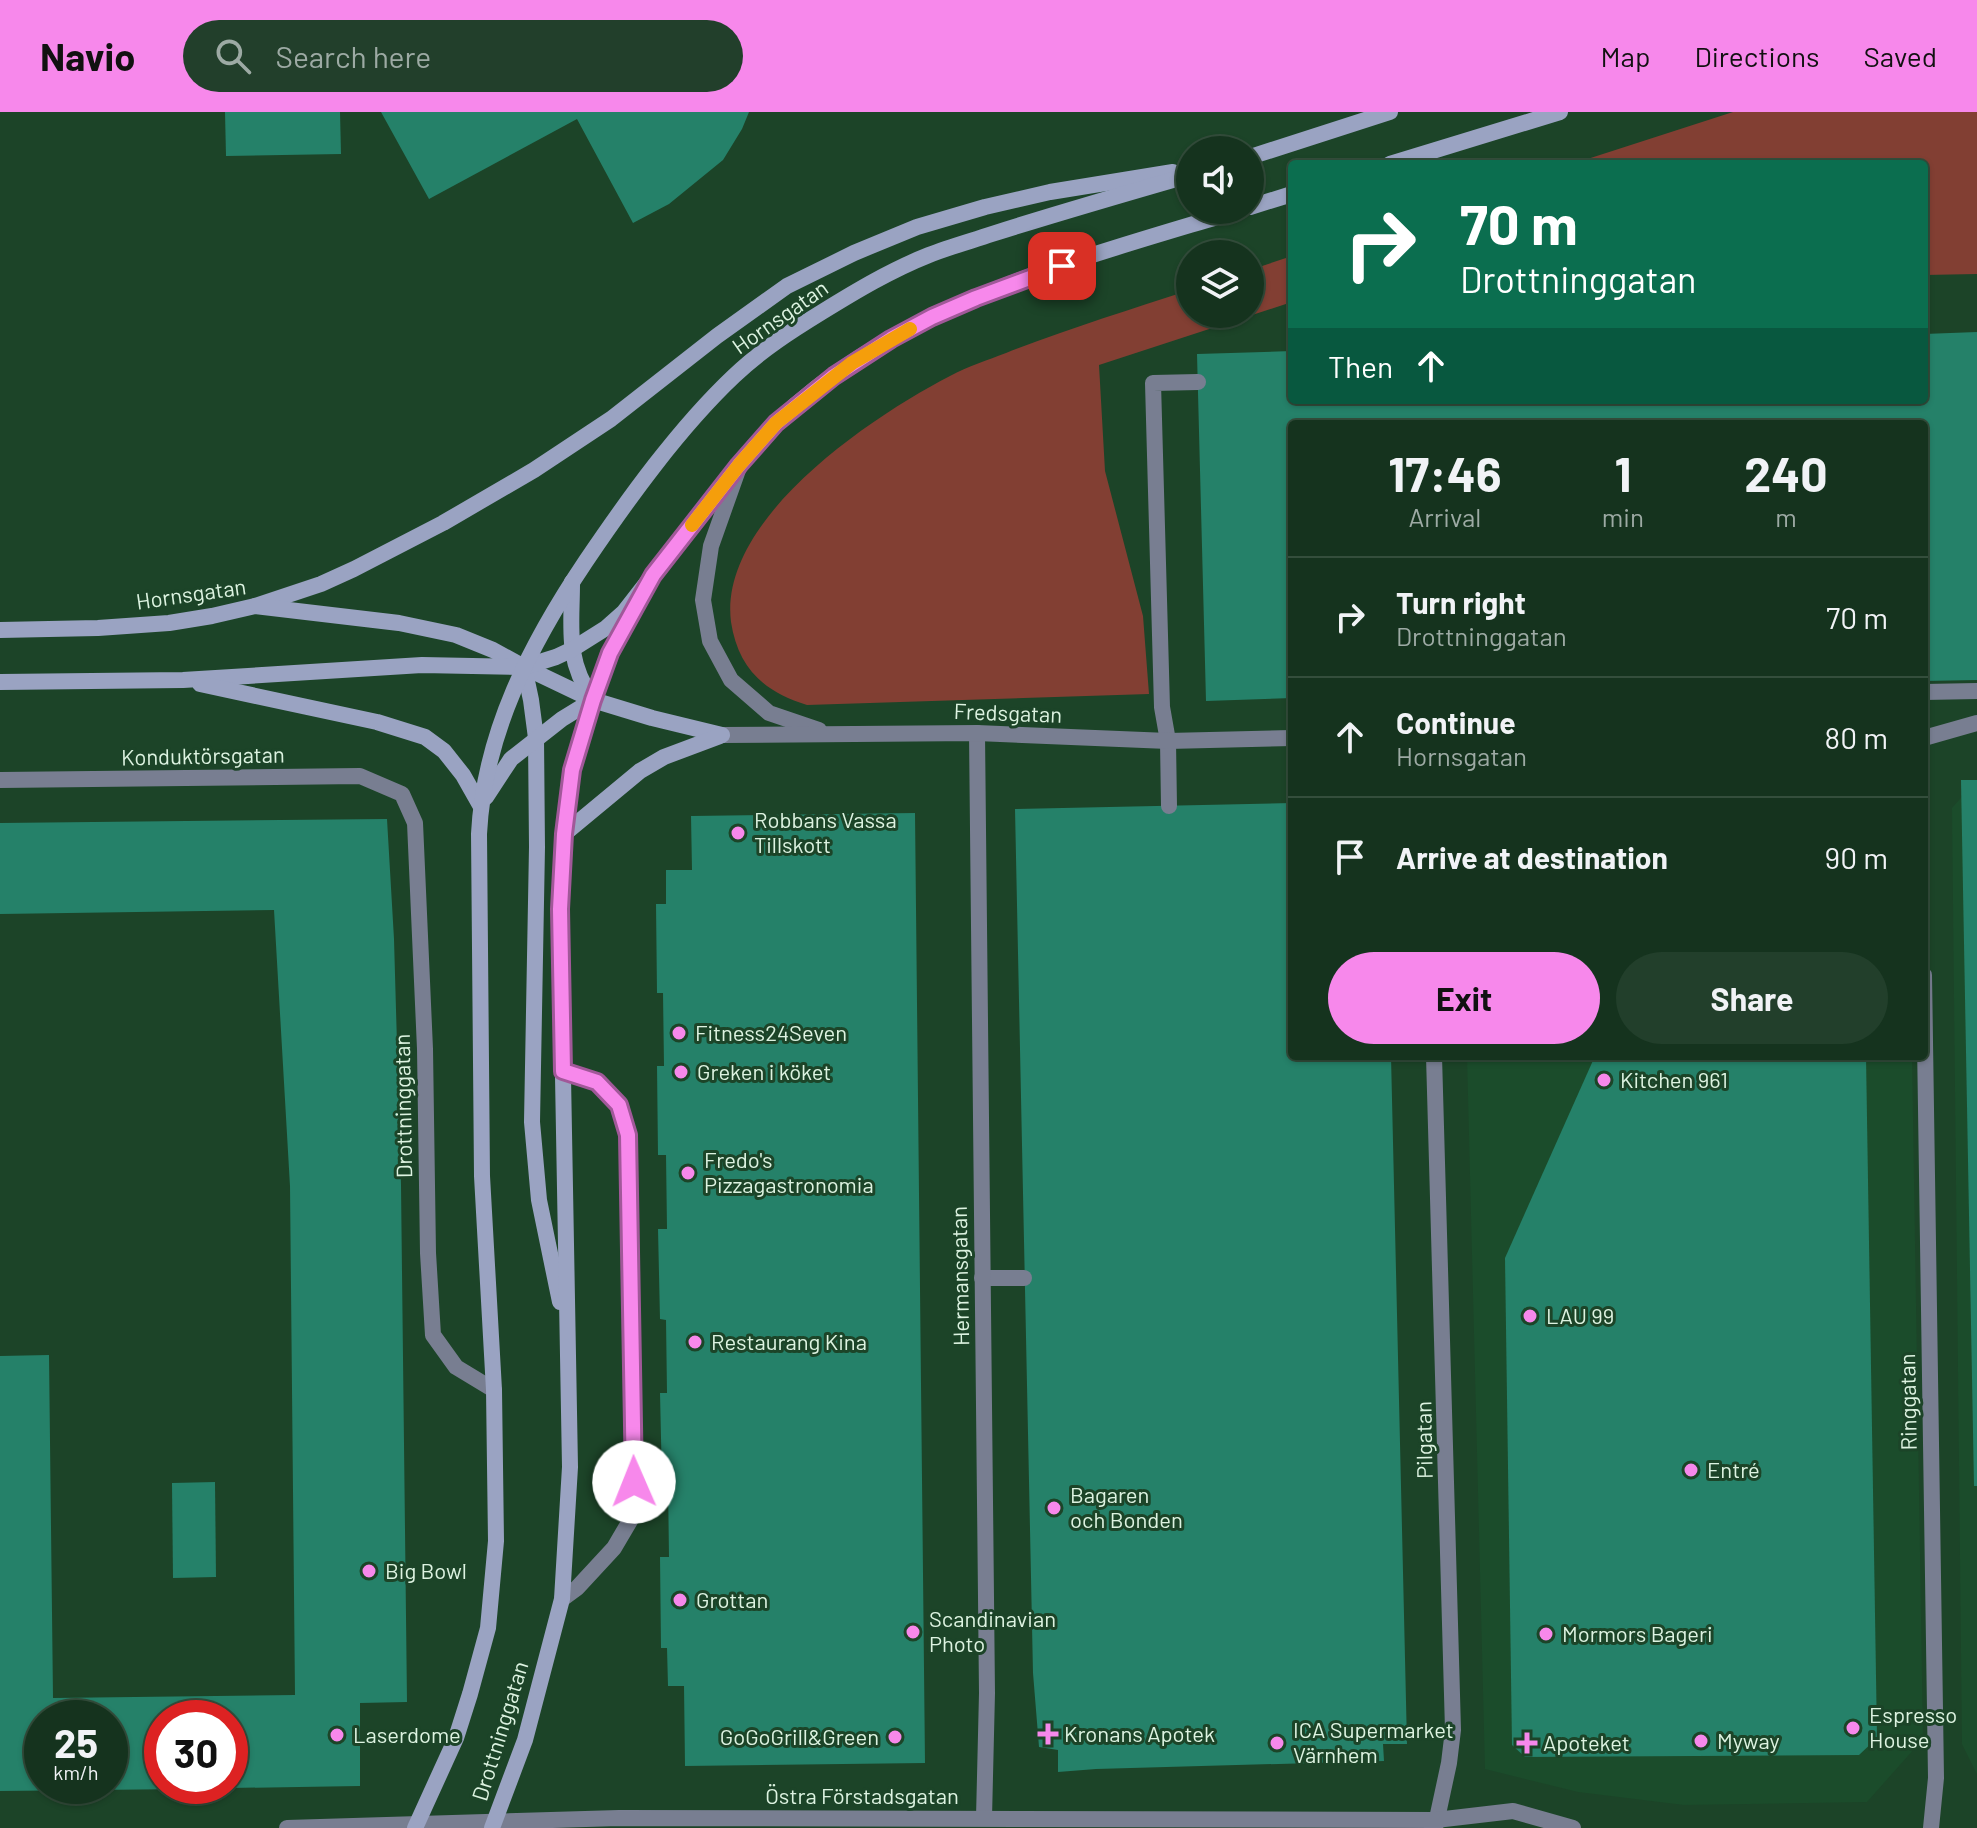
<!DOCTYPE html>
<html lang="en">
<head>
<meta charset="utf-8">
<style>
  body { margin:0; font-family:Barlow,sans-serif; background:#223f2b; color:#f1f3f6; height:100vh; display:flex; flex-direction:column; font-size:30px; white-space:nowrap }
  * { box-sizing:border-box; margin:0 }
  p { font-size:26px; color:#9daaa4 }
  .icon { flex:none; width:44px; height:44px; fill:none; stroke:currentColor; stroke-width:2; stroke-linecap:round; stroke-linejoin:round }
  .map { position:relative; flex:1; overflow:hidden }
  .drawer { position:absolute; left:1288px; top:308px; width:640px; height:640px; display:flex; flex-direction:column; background:#15331e; border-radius:8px; box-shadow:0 2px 6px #0004,0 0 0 2px #344e3c }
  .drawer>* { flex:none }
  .top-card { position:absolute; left:1288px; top:48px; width:640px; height:244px; border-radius:8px; box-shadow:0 2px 6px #0004,0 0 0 2px #344e3c; background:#0b6e4f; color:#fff; overflow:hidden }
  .tools { position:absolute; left:1176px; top:24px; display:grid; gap:16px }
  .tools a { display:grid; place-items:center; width:88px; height:88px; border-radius:50%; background:#15331e; box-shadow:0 2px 6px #0004,0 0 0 2px #344e3c; font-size:40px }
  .speed { position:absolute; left:24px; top:1588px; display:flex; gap:16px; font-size:40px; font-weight:700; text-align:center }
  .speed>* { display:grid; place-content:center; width:104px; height:104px; border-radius:50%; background:#15331e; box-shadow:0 2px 6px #0004,0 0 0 2px #344e3c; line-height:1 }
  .speed small { font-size:20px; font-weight:400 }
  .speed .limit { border:12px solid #d22; background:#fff; color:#111 }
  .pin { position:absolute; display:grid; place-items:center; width:68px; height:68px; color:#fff; margin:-34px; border-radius:16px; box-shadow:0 4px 12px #0006 }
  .me { position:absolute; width:88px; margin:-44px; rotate:359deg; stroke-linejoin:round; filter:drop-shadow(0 0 6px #0008) }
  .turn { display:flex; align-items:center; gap:28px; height:168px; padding:0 40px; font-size:36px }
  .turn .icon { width:104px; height:104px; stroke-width:2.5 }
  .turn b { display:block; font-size:56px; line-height:68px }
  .then { display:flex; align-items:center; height:76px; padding:0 40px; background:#0003; gap:16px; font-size:30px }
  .eta { display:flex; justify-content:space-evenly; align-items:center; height:136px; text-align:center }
  .eta b { font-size:48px; font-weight:700; line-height:56px }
  .button { display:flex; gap:16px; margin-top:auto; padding:16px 40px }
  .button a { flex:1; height:92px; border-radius:48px; background:#f788eb; color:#111; font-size:32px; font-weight:700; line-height:92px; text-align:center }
  .button a+a { background:#223f2b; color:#f1f3f6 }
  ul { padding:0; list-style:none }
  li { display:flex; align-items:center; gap:24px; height:120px; padding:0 40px; border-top:2px solid #344e3c }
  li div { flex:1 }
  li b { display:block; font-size:30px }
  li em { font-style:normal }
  header { display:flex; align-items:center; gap:48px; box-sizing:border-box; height:112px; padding:0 40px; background:#f788eb; color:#111 }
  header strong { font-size:38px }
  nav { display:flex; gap:44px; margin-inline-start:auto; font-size:28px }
  .search { width:560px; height:72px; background:#223f2b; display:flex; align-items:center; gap:20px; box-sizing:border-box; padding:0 28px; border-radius:44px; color:#9daaa4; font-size:30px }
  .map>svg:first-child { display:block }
  .built { fill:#1b4c2b }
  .green { fill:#823f33 }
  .building { fill:#258169; fill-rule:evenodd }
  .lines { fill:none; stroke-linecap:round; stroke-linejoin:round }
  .service { stroke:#787e91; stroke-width:16 }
  .minor { stroke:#787e91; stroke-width:16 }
  .secondary { stroke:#9aa3c2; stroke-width:16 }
  .route-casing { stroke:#a15899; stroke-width:20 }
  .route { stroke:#f788eb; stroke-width:14 }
  .slow { stroke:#f59e0b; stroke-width:14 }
  .poi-dot { fill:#f788eb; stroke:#1c4428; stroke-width:3 }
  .labels { text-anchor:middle; stroke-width:6; stroke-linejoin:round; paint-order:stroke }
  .street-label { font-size:22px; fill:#ddf3e1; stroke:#1c4428 }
  .poi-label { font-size:22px; fill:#ddf3e1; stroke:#1c4428; text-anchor:start }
</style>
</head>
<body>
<header>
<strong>Navio</strong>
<div class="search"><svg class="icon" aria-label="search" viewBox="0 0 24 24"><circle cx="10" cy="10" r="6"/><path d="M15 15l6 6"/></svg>Search here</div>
<nav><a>Map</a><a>Directions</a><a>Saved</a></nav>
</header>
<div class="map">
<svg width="1977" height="1716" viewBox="0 0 1977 1716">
  <rect width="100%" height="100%" fill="#1c4428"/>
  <g class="built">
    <polygon points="1977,668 1977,1662 1962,1632 1952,696"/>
    <polygon points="1467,944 1912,944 1923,1627 1867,1690 1684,1693 1578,1680 1485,1657"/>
  </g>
  <g class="green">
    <polygon points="1733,0 1977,0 1977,162 1924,163 1924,52 1572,52"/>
    <path d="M1292 144V190L1099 253 1105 359 1143 504 1149 582 807 593C764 580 738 556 731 510 718 407 871 305 950 264 968 254 988 248 1006 241 1067 217 1129 198 1190 178V202H1250V158Z"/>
  </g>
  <g class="building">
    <polygon points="225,0 340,0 341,42 226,44"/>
    <polygon points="381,0 749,0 742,17 723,48 669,92 633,111 577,7 429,87"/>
    <polygon points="1977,220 1977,568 1924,569 1924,312 1292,312 1292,586 1206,589 1197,242 1292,239 1292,288 1924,288 1924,222"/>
    <polygon points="1961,668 1977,668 1977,1374 1974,1374"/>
    <polygon points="1292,691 1292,944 1391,944 1407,1632 1383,1632 1384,1649 1096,1657 1058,1660 1058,1638 1039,1635 1033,1561 1015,697"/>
    <polygon points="915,701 925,1651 685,1654 684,1574 668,1574 667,1536 661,1536 660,1445 669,1445 668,1371 662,1371 660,1281 667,1281 666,1208 660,1207 658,1117 667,1117 666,1043 658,1043 657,954 664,954 663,881 657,881 656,792 666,792 666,758 692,758 691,704"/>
    <path d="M387 707 394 827 401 1073 407 1590 360 1591V1674L230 1676V1606H162V1674H186L187 1677 0 1679V1244L49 1243 53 1586 295 1583 290 1074 274 798 0 802V711ZM42 1606H110V1674H42Z"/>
    <polygon points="1595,944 1866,944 1877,1626 1859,1643 1525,1645 1512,1633 1505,1146"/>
    <polygon points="215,1370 216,1465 173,1466 172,1371"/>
  </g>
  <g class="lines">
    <g class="service">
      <polyline points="1169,694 1168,629 1162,595 1153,271 1198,270"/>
      <polyline points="982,1166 1024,1166"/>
      <polyline points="1931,1716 1936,1666 1935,1598"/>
    </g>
    <g class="minor">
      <polyline points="738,358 711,434 703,488 710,529 731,568 769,601 819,618"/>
      <polyline points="1924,580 1977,579"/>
      <polyline points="977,621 987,1581 984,1706"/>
      <polyline points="722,623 977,621 1168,629 1292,626"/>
      <polyline points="1924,626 1977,611"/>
      <polyline points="0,668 360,664 402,682 415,711 425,937 428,1141 433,1223 456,1255 494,1278"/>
      <polyline points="1924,863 1935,1598"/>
      <polyline points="1434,944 1453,1618 1449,1651 1435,1716"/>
      <polyline points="562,1487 577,1476 614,1436 634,1402 628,1023 619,993 597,970 563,959"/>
      <polyline points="287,1716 619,1706 1436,1708 1513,1699 1573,1716"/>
    </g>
    <g class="secondary">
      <polyline points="1250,45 1390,0"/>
      <polyline points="1390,52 1560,0"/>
      <polyline points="1250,95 1292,82"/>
      <path d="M572 470C572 516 565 547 592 586"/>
      <polyline points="255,494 321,472 354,457 443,411 534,358 611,307 717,224 787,174 854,141 917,115 985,95 1050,80 1173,60"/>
      <polyline points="0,518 98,516 169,511 212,504 255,494 399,511 456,523 493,538 524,555 593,588 652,606 722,623"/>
      <polyline points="524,555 531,588 536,626 537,735 532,1010 539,1088 560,1190"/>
      <path d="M0 570 183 568 422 553 524 555 556 545 571 538 606 516 624 500C654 461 684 423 714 385 734 360 753 334 776 311 897 192 1083 146 1240 98"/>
      <polyline points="200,572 377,610 425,625 444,639 463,663 480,693"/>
      <polyline points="486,685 511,647 562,607 593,588"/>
      <polyline points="564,722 640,659 664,645 720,624"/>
      <path d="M415 1716 456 1626 470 1582 488 1516 496 1429 494 1278 482 1064 479 722C484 621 531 531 586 449 628 387 679 316 734 264 760 239 791 219 822 200 856 179 891 158 929 143 949 135 971 129 992 122 1058 101 1124 82 1190 63"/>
      <polyline points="492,1716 525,1628 562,1487 570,1355 560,797 564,722 572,658 593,588 610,541 636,494"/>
    </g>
  </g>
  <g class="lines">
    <defs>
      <polyline id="route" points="634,1370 628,1023 619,993 597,970 563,959 560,797 564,722 572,658 593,588 610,541 653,463 739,353 776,311 834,264 891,227 932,205 976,186 1062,154"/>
    </defs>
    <use href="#route" class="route-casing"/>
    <use href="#route" class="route"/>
    <polyline class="slow" points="692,413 739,353 776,311 852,251 910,217"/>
  </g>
  <g class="poi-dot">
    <circle cx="738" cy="721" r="8"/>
    <circle cx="679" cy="921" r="8"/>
    <circle cx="681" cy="960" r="8"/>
    <circle cx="1604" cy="968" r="8"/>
    <circle cx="688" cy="1061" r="8"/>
    <circle cx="1530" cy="1204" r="8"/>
    <circle cx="695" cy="1230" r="8"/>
    <circle cx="1691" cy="1358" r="8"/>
    <circle cx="1054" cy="1396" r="8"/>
    <circle cx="369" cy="1459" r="8"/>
    <circle cx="680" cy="1488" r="8"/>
    <circle cx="913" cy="1520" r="8"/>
    <circle cx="1546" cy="1522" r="8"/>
    <circle cx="1853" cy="1616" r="8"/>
    <path d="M1044 1610h8v8h8v8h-8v8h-8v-8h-8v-8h8z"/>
    <circle cx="337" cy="1623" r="8"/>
    <circle cx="895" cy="1625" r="8"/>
    <circle cx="1701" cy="1629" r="8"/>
    <circle cx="1277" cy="1631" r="8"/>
    <path d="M1523 1619h8v8h8v8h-8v8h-8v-8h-8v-8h8z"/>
  </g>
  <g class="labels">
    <g class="street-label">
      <text transform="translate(780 205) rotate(-35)" y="8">Hornsgatan</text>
      <text transform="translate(191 482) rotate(-8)" y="8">Hornsgatan</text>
      <text transform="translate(1008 601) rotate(2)" y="8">Fredsgatan</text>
      <text transform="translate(203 644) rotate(-1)" y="8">Konduktörsgatan</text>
      <text transform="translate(403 994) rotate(-91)" y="8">Drottninggatan</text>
      <text transform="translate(960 1164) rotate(-91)" y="8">Hermansgatan</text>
      <text transform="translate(1908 1290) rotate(-91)" y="8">Ringgatan</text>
      <text transform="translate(1424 1328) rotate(-91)" y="8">Pilgatan</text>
      <text transform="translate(500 1619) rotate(-73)" y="8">Drottninggatan</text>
      <text x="862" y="1692">Östra Förstadsgatan</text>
    </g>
    <g class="poi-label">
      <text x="754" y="716">Robbans Vassa<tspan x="754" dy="25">Tillskott</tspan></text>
      <text x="695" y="929">Fitness24Seven</text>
      <text x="697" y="968">Greken i köket</text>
      <text x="1620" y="976">Kitchen 961</text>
      <text x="704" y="1056">Fredo's<tspan x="704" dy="25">Pizzagastronomia</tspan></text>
      <text x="1546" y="1212">LAU 99</text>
      <text x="711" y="1238">Restaurang Kina</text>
      <text x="1707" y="1366">Entré</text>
      <text x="1070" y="1391">Bagaren<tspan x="1070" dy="25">och Bonden</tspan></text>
      <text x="385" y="1467">Big Bowl</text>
      <text x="696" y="1496">Grottan</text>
      <text x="929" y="1515">Scandinavian<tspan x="929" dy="25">Photo</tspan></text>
      <text x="1562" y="1530">Mormors Bageri</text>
      <text x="1869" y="1611">Espresso<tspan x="1869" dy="25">House</tspan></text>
      <text x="1293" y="1626">ICA Supermarket<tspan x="1293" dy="25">Värnhem</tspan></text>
      <text x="1064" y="1630">Kronans Apotek</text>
      <text x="353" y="1631">Laserdome</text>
      <text x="879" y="1633" text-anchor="end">GoGoGrill&amp;Green</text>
      <text x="1717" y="1637">Myway</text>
      <text x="1543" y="1639">Apoteket</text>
    </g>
  </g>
</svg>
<div class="tools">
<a><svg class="icon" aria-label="sound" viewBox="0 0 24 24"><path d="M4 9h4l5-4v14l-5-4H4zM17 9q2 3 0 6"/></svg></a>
<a><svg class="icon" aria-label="layers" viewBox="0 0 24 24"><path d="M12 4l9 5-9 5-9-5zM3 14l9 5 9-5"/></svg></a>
</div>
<div class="speed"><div>25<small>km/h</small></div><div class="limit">30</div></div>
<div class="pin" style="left:1062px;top:154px;background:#d93025"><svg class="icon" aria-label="arrive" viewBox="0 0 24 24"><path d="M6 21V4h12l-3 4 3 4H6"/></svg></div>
<svg class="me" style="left:634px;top:1370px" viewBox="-20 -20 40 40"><circle r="19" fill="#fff"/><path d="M0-13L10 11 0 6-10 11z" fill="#f788eb"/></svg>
<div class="top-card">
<div class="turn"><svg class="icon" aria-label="right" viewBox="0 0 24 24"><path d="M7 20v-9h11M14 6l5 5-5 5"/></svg><div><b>70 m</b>Drottninggatan</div></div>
<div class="then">Then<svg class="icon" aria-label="ahead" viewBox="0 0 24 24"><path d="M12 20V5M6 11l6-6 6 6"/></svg></div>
</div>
<section class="drawer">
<div class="eta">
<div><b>17:46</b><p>Arrival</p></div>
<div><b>1</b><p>min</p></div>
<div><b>240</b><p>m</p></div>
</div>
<ul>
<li><svg class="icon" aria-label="right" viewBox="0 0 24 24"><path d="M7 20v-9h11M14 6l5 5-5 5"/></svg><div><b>Turn right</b><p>Drottninggatan</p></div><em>70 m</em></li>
<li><svg class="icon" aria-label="ahead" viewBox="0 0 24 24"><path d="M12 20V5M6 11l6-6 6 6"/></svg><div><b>Continue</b><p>Hornsgatan</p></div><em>80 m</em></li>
<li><svg class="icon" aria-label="arrive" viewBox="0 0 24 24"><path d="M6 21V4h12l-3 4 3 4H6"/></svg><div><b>Arrive at destination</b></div><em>90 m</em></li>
</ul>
<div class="button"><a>Exit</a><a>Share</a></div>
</section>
</div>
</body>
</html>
